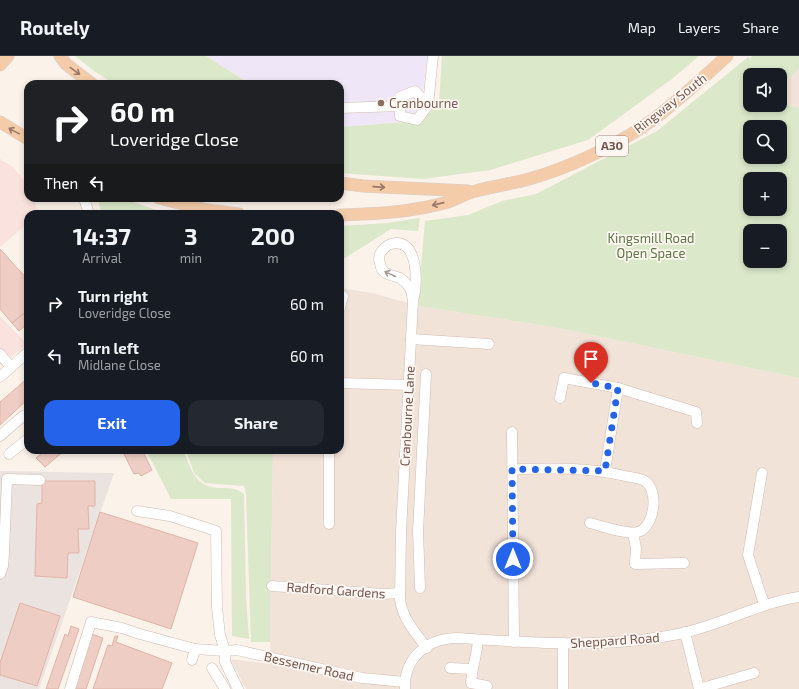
<!DOCTYPE html>
<html lang="en">
<head>
<meta charset="utf-8">
<style>
  body { margin:0; font-family:"Exo 2",sans-serif; background:#242831; color:#f1f3f6; height:100vh; display:flex; flex-direction:column; font-size:15px; white-space:nowrap }
  * { box-sizing:border-box; margin:0 }
  p { font-size:13px; color:#9ea1a6 }
  .icon { flex:none; width:22px; height:22px; fill:none; stroke:currentColor; stroke-width:2; stroke-linecap:round; stroke-linejoin:round }
  .map { position:relative; flex:1; overflow:hidden }
  .panel { position:absolute; left:24px; top:154px; width:320px; height:244px; display:flex; flex-direction:column; background:#171b24; border-radius:12px; box-shadow:0 2px 6px #0003 }
  .panel>* { flex:none }
  .guide { position:absolute; left:24px; top:24px; width:320px; height:122px; border-radius:12px; box-shadow:0 2px 6px #0003; background:#202124; color:#fff; overflow:hidden }
  .controls { position:absolute; left:743px; top:12px; display:grid; gap:8px }
  .controls a { display:grid; place-items:center; width:44px; height:44px; border-radius:8px; background:#171b24; box-shadow:0 2px 6px #0003; font-size:20px }
  .pin { position:absolute; display:grid; place-items:center; width:34px; height:34px; color:#fff; margin:-41px -17px; border-radius:50% 50% 50% 0; rotate:-45deg; box-shadow:0 0 4px #0007 }
  .pin .icon { rotate:45deg }
  .me { position:absolute; width:44px; margin:-22px; rotate:0deg; stroke-linejoin:round; filter:drop-shadow(0 0 3px #0008) }
  .turn { display:flex; align-items:center; gap:14px; height:84px; padding:0 20px; font-size:18px }
  .turn .icon { width:52px; height:52px; stroke-width:2.5 }
  .turn b { display:block; font-size:28px; line-height:34px }
  .then { display:flex; align-items:center; height:38px; padding:0 20px; background:#0003; gap:8px; font-size:15px }
  .eta { display:flex; justify-content:space-evenly; align-items:center; height:68px; text-align:center }
  .eta b { font-size:24px; font-weight:700; line-height:28px }
  .action { display:flex; gap:8px; margin-top:auto; padding:8px 20px }
  .action a { flex:1; height:46px; border-radius:12px; background:#2563eb; color:#fff; font-size:16px; font-weight:700; line-height:46px; text-align:center }
  .action a+a { background:#242831; color:#f1f3f6 }
  ul { padding:0; list-style:none }
  li { display:flex; align-items:center; gap:12px; height:52px; padding:0 20px }
  li div { flex:1 }
  li b { display:block; font-size:15px }
  li em { font-style:normal }
  header { display:flex; align-items:center; gap:24px; box-sizing:border-box; height:56px; padding:0 20px; background:#171b24; border-bottom:1px solid #363941 }
  header strong { font-size:19px }
  nav { display:flex; gap:22px; margin-inline-start:auto; font-size:14px }
  .map>svg:first-child { display:block }
  .residential { fill:#f2e3d9 }
  .commercial { fill:#fae3df }
  .industrial { fill:#ebe3e0 }
  .education { fill:#efe7f8 }
  .green { fill:#dbe8c9; fill-rule:evenodd }
  .building { fill:#eecec4; stroke:#e0b3a6 }
  .lines { fill:none; stroke-linecap:round; stroke-linejoin:round }
  .minor-casing { stroke:#cfbbb3; stroke-width:11 }
  .major-casing { stroke:#d8d0ce; stroke-width:13 }
  .minor { stroke:#fff; stroke-width:10 }
  .major { stroke:#f4cca9; stroke-width:12 }
  .oneway { stroke:#9a796a }
  .oneway2 { stroke:#ac9a95 }
  .route { stroke:#2563eb; stroke-width:7; stroke-dasharray:0 12.6 }
  .education-dot { fill:#8d6e63; stroke:#fef7f1; stroke-width:1.5 }
  .labels { text-anchor:middle; stroke-width:3.5; stroke-linejoin:round; paint-order:stroke }
  .shield { fill:#fef7f1; stroke:#9d8680; stroke-width:1 }
  .shield-label { font-size:12px; font-weight:bold; fill:#74564f }
  .education-label { font-size:13px; fill:#785e54; stroke:#fef7f1; text-anchor:start }
  .street-label { font-size:13px; fill:#74564f; stroke:#fef7f1 }
  .park-label { font-size:13px; fill:#5e7848; stroke:#fef7f1 }
</style>
</head>
<body>
<header>
<strong>Routely</strong>
<nav><a>Map</a><a>Layers</a><a>Share</a></nav>
</header>
<div class="map">
<svg width="799" height="633" viewBox="0 0 799 633">
  <rect width="100%" height="100%" fill="#fbf2ea"/>
  <g class="residential">
    <polygon points="799,13 799,52 780,47 780,32"/>
    <polygon points="340,232 372,237 419,250 559,272 799,322 799,633 246,633 230,603 271,608 270,586 273,394 340,394"/>
  </g>
  <g class="commercial">
    <polygon points="0,103 13,111 28,130 28,142 33,142 39,157 28,158 28,167 0,191"/>
    <polygon points="0,260 27,288 0,310"/>
  </g>
  <polygon class="industrial" points="0,415 114,417 39,633 0,633"/>
  <polygon class="education" points="206,0 427,0 420,65 340,71 340,28 250,28"/>
  <g class="green">
    <polygon points="75,0 206,0 250,28 115,28 94,15"/>
    <polygon points="442,0 699,0 672,23 588,84 490,114 423,123 340,117 340,71 420,65 439,47"/>
    <path d="M753 0H799V13L780 32V19H750V49H780V47L799 52V322L559 272 419 250 418 246 425 165 468 159 502 145 536 138 657 75 748 1 749 3ZM750 71H780V101H750ZM750 123H780V153H750ZM750 175H780V205H750Z"/>
    <polygon points="97,142 122,142 156,154 174,158 102,158"/>
    <polygon points="420,162 418,175 391,173 340,205 340,170 387,167"/>
    <path d="M146 394H183C192 414 194 431 220 432 230 432 236 432 244 438L246 541 249 583 232 580 231 443H171Z"/>
    <polygon points="186,394 273,394 270,586 251,586 246,438 244,430 205,427 194,417"/>
  </g>
  <g class="building">
    <polygon points="0,193 28,224 28,254 12,267 0,253"/>
    <polygon points="28,254 28,267 19,275 12,267"/>
    <polygon points="28,322 28,343 0,369 0,346"/>
    <polygon points="40,394 65,394 45,411 36,402 41,398 38,396"/>
    <polygon points="122,394 142,394 152,414 141,420 139,417 134,418"/>
    <polygon points="42,425 95,425 95,450 88,450 89,473 78,473 79,497 68,497 67,522 35,520 37,448 42,447"/>
    <polygon points="100,456 198,487 171,573 73,541"/>
    <polygon points="20,547 60,560 37,630 0,619 0,607"/>
    <polygon points="71,570 79,573 58,633 46,633 65,578 68,580"/>
    <polygon points="86,576 103,582 86,633 67,633"/>
    <polygon points="115,580 118,580 116,586 172,607 162,633 93,633 108,589 112,590"/>
  </g>
  <g class="lines">
    <defs>
      <g id="minor">
        <polyline points="428,49 415,35 400,41 400,60 417,64 428,49 433,0"/>
        <polyline points="340,52 400,50"/>
        <polyline points="84,142 89,158"/>
        <path d="M413 245C418 229 419 180 391 188 387 189 382 194 380 198 379 201 379 205 380 207 381 219 392 219 400 222 403 224 407 228 409 231 412 235 412 240 413 245L401 476 400 543C402 562 415 576 427 592"/>
        <polyline points="340,252 343,240"/>
        <polyline points="411,283 489,288"/>
        <polyline points="0,298 11,311"/>
        <polyline points="0,321 28,296"/>
        <polyline points="340,327 409,329"/>
        <polyline points="560,342 564,322 618,332 696,356 697,367"/>
        <polyline points="512,376 514,586"/>
        <polyline points="0,380 23,360"/>
        <polyline points="329,394 329,468"/>
        <polyline points="9,398 28,383"/>
        <path d="M513 413C550 412 589 411 625 420 631 421 638 422 643 424 660 432 655 471 638 476 627 479 602 470 590 467"/>
        <polyline points="605,415 618,332"/>
        <polyline points="762,417 748,499 762,542 766,549"/>
        <polyline points="137,455 170,460 216,475 217,552 220,579 225,595 225,606 238,633"/>
        <polyline points="633,477 636,492 635,508 684,507"/>
        <polyline points="0,518 3,510 4,497 7,423 40,424"/>
        <polyline points="272,530 384,538 400,537"/>
        <polyline points="420,532 418,475 426,318"/>
        <polyline points="685,576 699,633 754,617"/>
        <path d="M478 584C477 599 472 611 471 627L487 630"/>
        <polyline points="563,587 563,633"/>
        <polyline points="192,604 195,593 225,595 237,594 362,622 405,626"/>
        <polyline points="212,612 225,633"/>
        <polyline points="450,612 472,613"/>
        <polyline points="70,633 91,566 122,572 140,578 195,593"/>
        <path d="M405 633C404 601 428 582 458 582 533 587 609 593 683 577 723 568 759 547 799 541"/>
      </g>
      <g id="major">
        <polyline points="60,0 66,8 92,28"/>
        <polyline points="0,9 8,0"/>
        <polyline points="0,66 28,83"/>
        <polyline points="340,127 363,130 468,135"/>
        <polyline points="159,142 207,154 239,158"/>
        <path d="M340 159C376 158 413 156 448 146 457 143 466 137 476 135 493 130 512 128 529 123 569 112 620 88 654 63 679 44 703 22 727 0"/>
      </g>
    </defs>
    <use href="#minor" class="minor-casing"/>
    <use href="#major" class="major-casing"/>
    <use href="#minor" class="minor"/>
    <use href="#major" class="major"/>
  </g>
  <defs><path id="oneway-shaft" d="M-6 0H5M1.5-3L5.5 0L1.5 3" fill="none" stroke-width="1.6" stroke-linecap="round" stroke-linejoin="round"/></defs>
  <g class="oneway">
    <use href="#oneway-shaft" transform="translate(75 15) rotate(36)"/>
    <use href="#oneway-shaft" transform="translate(14 75) rotate(-151)"/>
    <use href="#oneway-shaft" transform="translate(379 131) rotate(4)"/>
    <use href="#oneway-shaft" transform="translate(438 148) rotate(167)"/>
  </g>
  <use class="oneway2" href="#oneway-shaft" transform="translate(390 218) rotate(-155)"/>
  <g class="lines">
    <polyline class="route" points="513,503 512,413 605,415 618,332 591,327"/>
  </g>
  <circle class="education-dot" cx="381" cy="47" r="4"/>
  <g class="labels">
    <rect class="shield" x="596" y="80" width="32" height="20" rx="3"/>
    <g class="shield-label">
      <text x="612" y="94">A30</text>
    </g>
    <g class="education-label">
      <text x="389" y="52">Cranbourne</text>
    </g>
    <g class="street-label">
      <text transform="translate(670 47) rotate(-38)" y="5">Ringway South</text>
      <text transform="translate(407 360) rotate(-87)" y="5">Cranbourne Lane</text>
      <text transform="translate(336 534) rotate(4)" y="5">Radford Gardens</text>
      <text transform="translate(615 584) rotate(-4)" y="5">Sheppard Road</text>
      <text transform="translate(309 610) rotate(13)" y="5">Bessemer Road</text>
    </g>
    <g class="park-label">
      <text x="651" y="187">Kingsmill Road<tspan x="651" dy="15">Open Space</tspan></text>
    </g>
  </g>
</svg>
<div class="controls">
<a><svg class="icon" aria-label="sound" viewBox="0 0 24 24"><path d="M4 9h4l5-4v14l-5-4H4zM17 9q2 3 0 6"/></svg></a>
<a><svg class="icon" aria-label="search" viewBox="0 0 24 24"><circle cx="10" cy="10" r="6"/><path d="M15 15l6 6"/></svg></a>
<a>+</a>
<a>−</a>
</div>
<div class="pin" style="left:591px;top:327px;background:#d93025"><svg class="icon" aria-label="arrive" viewBox="0 0 24 24"><path d="M6 21V4h12l-3 4 3 4H6"/></svg></div>
<svg class="me" style="left:513px;top:503px" viewBox="-20 -20 40 40"><circle r="17" fill="#2563eb" stroke="#fff" stroke-width="3"/><path d="M0-11L8 9 0 5-8 9z" fill="#fff"/></svg>
<div class="guide">
<div class="turn"><svg class="icon" aria-label="right" viewBox="0 0 24 24"><path d="M7 20v-9h11M14 6l5 5-5 5"/></svg><div><b>60 m</b>Loveridge Close</div></div>
<div class="then">Then<svg class="icon" aria-label="left" viewBox="0 0 24 24"><path d="M17 20v-9H6M10 6l-5 5 5 5"/></svg></div>
</div>
<section class="panel">
<div class="eta">
<div><b>14:37</b><p>Arrival</p></div>
<div><b>3</b><p>min</p></div>
<div><b>200</b><p>m</p></div>
</div>
<ul>
<li><svg class="icon" aria-label="right" viewBox="0 0 24 24"><path d="M7 20v-9h11M14 6l5 5-5 5"/></svg><div><b>Turn right</b><p>Loveridge Close</p></div><em>60 m</em></li>
<li><svg class="icon" aria-label="left" viewBox="0 0 24 24"><path d="M17 20v-9H6M10 6l-5 5 5 5"/></svg><div><b>Turn left</b><p>Midlane Close</p></div><em>60 m</em></li>
</ul>
<div class="action"><a>Exit</a><a>Share</a></div>
</section>
</div>
</body>
</html>
